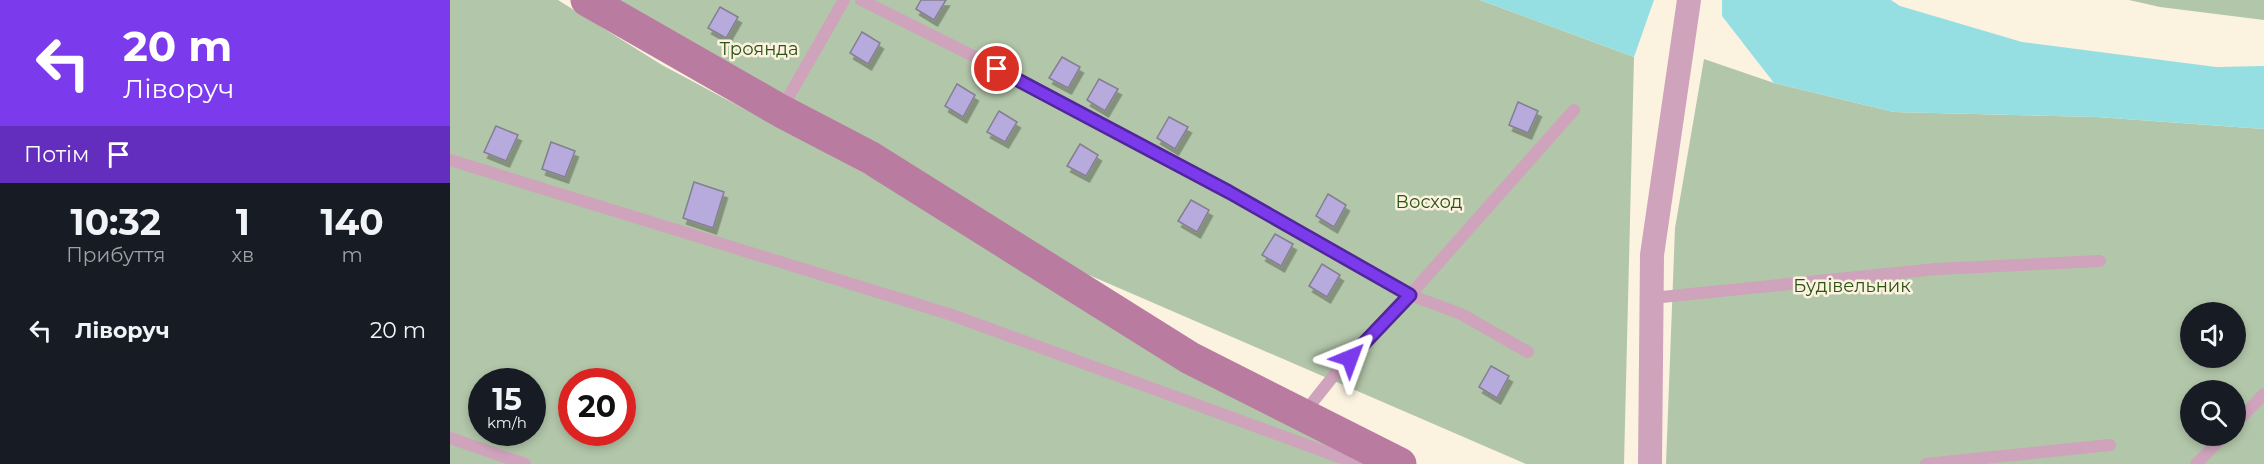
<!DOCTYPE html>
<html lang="uk">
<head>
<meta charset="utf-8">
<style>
  body { margin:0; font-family:Montserrat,sans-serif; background:#242831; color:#f1f3f6; height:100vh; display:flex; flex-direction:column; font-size:22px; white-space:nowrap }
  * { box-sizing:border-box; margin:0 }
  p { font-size:20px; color:#9ea1a6 }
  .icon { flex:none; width:33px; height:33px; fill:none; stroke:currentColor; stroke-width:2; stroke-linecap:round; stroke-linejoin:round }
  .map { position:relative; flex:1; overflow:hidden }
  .details { display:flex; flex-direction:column; background:#171b24; width:450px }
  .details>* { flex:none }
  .guide { background:#7c3aed; color:#fff; overflow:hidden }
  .buttons { position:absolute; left:1730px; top:302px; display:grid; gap:12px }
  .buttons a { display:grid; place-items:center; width:66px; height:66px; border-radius:50%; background:#171b24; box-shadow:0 3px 9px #0003; font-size:30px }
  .speed { position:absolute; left:18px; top:368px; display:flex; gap:12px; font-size:30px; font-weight:700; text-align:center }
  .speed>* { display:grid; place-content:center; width:78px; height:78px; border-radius:50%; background:#171b24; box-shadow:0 3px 9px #0003; line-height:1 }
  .speed small { font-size:15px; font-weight:400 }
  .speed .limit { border:9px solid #d22; background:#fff; color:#111 }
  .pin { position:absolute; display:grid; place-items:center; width:51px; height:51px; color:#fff; margin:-26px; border:3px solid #fff; border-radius:50%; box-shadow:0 2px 6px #0007 }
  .me { position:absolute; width:66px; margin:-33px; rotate:44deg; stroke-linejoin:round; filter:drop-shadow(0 0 4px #0008) }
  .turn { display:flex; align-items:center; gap:21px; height:126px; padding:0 24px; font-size:27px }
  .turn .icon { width:78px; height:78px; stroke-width:2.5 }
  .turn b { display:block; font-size:42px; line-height:51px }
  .then { display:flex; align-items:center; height:57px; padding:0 24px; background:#0003; gap:12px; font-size:22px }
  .eta { display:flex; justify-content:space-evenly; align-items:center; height:102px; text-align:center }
  .eta b { font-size:36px; font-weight:700; line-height:42px }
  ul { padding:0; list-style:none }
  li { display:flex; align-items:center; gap:18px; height:90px; padding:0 24px }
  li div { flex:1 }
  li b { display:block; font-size:22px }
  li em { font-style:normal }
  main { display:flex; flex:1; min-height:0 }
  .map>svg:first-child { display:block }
  .green { fill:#b2c6a9; fill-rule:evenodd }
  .water { fill:#95dfe3 }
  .building { fill:#b7aadd; stroke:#837f90; stroke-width:1.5; filter:url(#shadow) }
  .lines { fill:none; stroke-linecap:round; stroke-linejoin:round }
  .lane { stroke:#cea3bb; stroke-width:12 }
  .street { stroke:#cea3bb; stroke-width:24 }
  .secondary { stroke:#b97b9f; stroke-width:33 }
  .route-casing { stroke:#51269a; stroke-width:15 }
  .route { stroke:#7c3aed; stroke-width:10 }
  .labels { text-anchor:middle; stroke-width:5; stroke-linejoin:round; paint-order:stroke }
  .park-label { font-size:18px; fill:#2b5313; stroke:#fcf2e0 }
</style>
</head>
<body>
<main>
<section class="details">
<div class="guide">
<div class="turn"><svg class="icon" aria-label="left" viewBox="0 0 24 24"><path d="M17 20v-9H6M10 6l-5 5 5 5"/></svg><div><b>20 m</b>Ліворуч</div></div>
<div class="then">Потім<svg class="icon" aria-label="arrive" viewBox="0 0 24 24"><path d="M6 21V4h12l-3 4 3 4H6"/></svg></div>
</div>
<div class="eta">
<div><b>10:32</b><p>Прибуття</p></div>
<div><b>1</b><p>хв</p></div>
<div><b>140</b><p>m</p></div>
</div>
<ul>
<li><svg class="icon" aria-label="left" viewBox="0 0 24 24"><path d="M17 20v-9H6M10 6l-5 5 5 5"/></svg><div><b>Ліворуч</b></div><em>20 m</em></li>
</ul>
</section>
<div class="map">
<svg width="1814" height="464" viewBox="0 0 1814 464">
  <defs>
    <filter id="shadow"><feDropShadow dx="3.5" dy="6" stdDeviation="0" flood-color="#0004"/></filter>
  </defs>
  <rect width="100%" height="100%" fill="#fcf2e0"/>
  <g class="green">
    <path d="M0 0H108L212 65 958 464H0ZM32 381H82V432H32ZM122 381H172V432H122Z"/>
    <polygon points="142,0 1030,0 1184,57 1174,464 1076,464 507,218"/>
    <polygon points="1679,0 1814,0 1814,20 1710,7"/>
    <path d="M1254 59 1324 83 1444 112 1647 117 1814 129V464H1216L1225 228ZM1740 312H1785V357H1740ZM1740 390H1785V435H1740Z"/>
  </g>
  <g class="water">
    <polygon points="1030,0 1204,0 1184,57"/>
    <polygon points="1272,0 1441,0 1450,6 1572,42 1766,67 1814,66 1814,129 1647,117 1444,112 1324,83 1272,16"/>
  </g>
  <g class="building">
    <polygon points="471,0 496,0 484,20 466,9"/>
    <polygon points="270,7 288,17 276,38 258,28"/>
    <polygon points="412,32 430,43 418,64 400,53"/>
    <polygon points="612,57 630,67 618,88 599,78"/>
    <polygon points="649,79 668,89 655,111 637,100"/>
    <polygon points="507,84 525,95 513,117 495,106"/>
    <polygon points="1068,102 1088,111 1078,133 1059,125"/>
    <polygon points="549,111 567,122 555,142 537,132"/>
    <polygon points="719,117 738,127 725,149 707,138"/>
    <polygon points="46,126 68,135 56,161 34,152"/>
    <polygon points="101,142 125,151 115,177 92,169"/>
    <polygon points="630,144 648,155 636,176 617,166"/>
    <polygon points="244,182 274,192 263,228 233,218"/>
    <polygon points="878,194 896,205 884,227 866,216"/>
    <polygon points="741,200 759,210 747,232 728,221"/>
    <polygon points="825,234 843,244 831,266 812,255"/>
    <polygon points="872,264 890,275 877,297 859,286"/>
    <polygon points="1041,366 1059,376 1047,398 1029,387"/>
  </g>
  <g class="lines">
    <g class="lane">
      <polyline points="411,0 567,78 779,192 960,295 1011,314 1078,352"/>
      <polyline points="331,110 394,0"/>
      <polyline points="0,160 502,315 889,457 919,462"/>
      <polyline points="1202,298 1486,269 1650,261"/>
      <polyline points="854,413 885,374 960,295 1124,110"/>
      <polyline points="1785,424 1814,394"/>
      <polyline points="0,438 75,464"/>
      <polyline points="1476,464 1660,445"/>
      <polyline points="1746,464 1775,435"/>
    </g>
    <polyline class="street" points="1200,464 1202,255 1239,0"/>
    <polyline class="secondary" points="137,0 331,111 421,158 740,358 950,464"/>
  </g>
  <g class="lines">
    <defs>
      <polyline id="route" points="547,69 779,192 960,295 900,358"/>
    </defs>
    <use href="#route" class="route-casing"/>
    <use href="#route" class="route"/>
  </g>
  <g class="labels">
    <g class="park-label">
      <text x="309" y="55">Троянда</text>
      <text x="979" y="208">Восход</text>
      <text x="1402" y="292">Будівельник</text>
    </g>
  </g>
</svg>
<div class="buttons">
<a><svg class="icon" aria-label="sound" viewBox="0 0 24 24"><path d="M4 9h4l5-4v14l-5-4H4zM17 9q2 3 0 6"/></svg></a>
<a><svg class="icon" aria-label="search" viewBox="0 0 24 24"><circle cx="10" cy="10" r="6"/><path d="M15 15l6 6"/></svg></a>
</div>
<div class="speed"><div>15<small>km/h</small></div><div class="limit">20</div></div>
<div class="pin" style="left:547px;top:69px;background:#d93025"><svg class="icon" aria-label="arrive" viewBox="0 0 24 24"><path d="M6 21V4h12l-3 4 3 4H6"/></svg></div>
<svg class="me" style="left:900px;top:358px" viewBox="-20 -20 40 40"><path d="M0-17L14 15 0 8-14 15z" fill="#7c3aed" stroke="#fff" stroke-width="4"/></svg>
</div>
</main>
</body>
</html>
